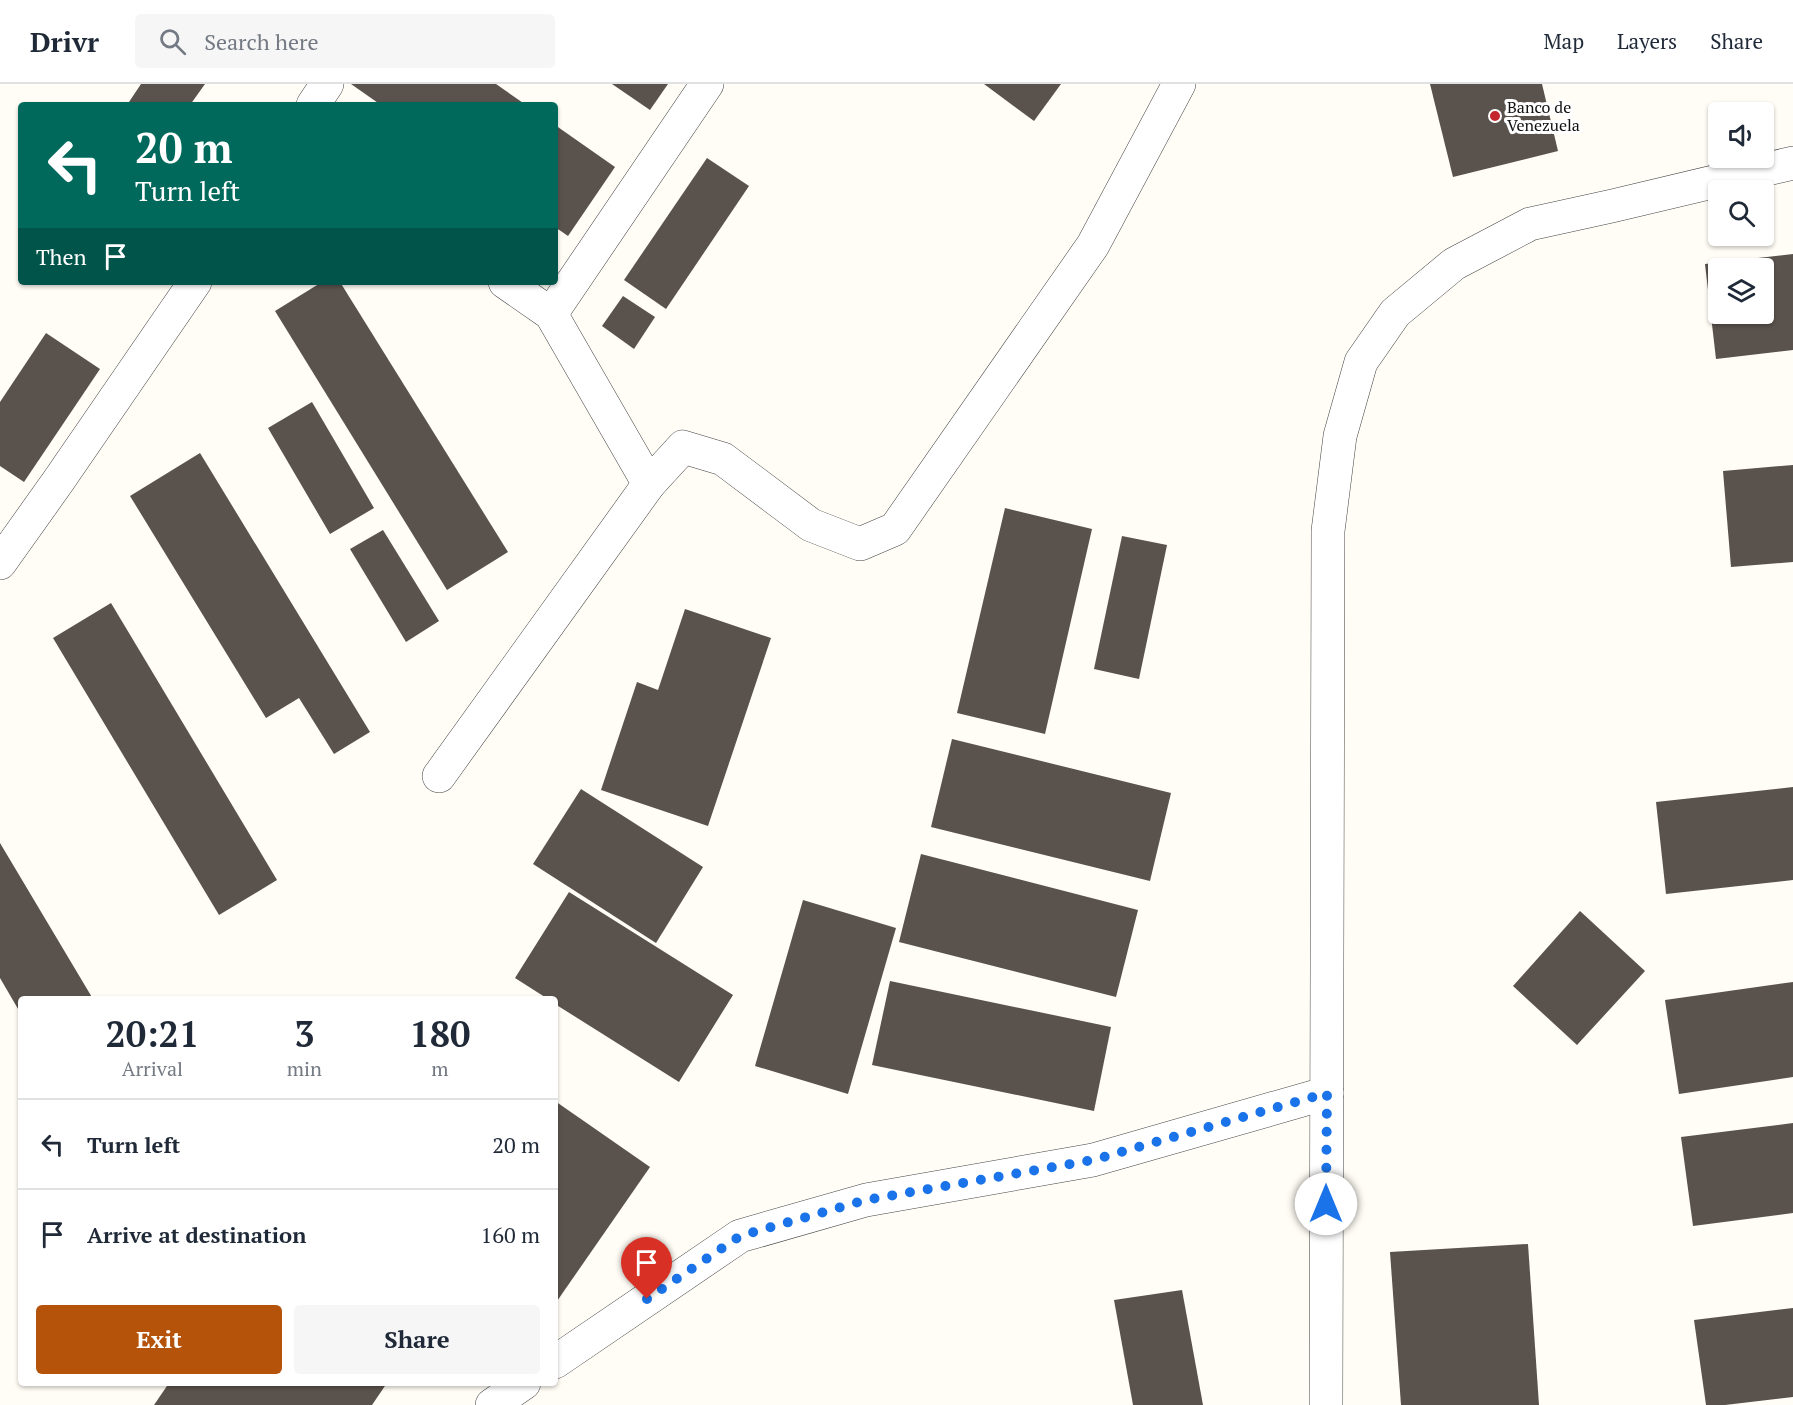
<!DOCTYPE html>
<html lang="en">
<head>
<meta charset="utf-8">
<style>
  body { margin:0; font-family:"PT Serif",serif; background:#f6f6f7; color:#1f2937; height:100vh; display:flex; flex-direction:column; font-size:22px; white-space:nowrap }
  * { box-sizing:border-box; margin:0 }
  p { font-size:20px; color:#747a83 }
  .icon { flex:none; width:33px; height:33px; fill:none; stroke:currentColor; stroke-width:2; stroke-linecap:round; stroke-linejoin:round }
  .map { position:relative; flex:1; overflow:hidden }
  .side { position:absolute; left:18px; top:912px; width:540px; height:390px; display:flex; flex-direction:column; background:#fff; border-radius:6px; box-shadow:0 2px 4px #0004 }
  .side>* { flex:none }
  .banner { position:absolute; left:18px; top:18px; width:540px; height:183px; border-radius:6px; box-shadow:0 2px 4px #0004; background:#00695c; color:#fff; overflow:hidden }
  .tools { position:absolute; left:1708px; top:18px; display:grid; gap:12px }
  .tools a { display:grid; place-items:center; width:66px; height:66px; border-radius:6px; background:#fff; box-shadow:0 2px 4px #0004; font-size:30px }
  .pin { position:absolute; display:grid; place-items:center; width:51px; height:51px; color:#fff; margin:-62px -26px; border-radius:50% 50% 50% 0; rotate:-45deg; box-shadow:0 0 6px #0007 }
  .pin .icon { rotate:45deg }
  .me { position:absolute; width:66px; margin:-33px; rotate:0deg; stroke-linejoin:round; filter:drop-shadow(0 0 4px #0008) }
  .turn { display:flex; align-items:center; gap:21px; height:126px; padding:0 18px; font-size:27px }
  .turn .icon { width:78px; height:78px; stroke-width:2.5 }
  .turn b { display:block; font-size:42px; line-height:51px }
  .then { display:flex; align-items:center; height:57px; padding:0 18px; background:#0003; gap:12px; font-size:22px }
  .eta { display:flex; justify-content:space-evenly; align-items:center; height:102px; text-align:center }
  .eta b { font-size:36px; font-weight:800; line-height:42px }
  .cta { display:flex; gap:12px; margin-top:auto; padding:12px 18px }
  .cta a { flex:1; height:69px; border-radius:6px; background:#b45309; color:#fff; font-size:24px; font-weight:800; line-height:69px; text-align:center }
  .cta a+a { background:#f6f6f7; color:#1f2937 }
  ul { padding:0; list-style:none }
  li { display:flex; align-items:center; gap:18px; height:90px; padding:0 18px; border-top:2px solid #e0e1e3 }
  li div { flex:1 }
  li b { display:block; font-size:22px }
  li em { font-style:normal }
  header { display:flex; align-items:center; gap:36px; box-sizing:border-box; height:84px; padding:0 30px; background:#fff; border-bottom:2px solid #e0e1e3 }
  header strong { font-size:28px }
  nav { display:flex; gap:33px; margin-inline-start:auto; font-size:21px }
  .search { width:420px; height:54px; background:#f6f6f7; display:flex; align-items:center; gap:15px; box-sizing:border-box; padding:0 21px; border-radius:6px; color:#747a83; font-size:22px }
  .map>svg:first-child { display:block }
  .building { fill:#5a524d; fill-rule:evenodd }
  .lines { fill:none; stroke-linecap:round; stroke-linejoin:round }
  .minor-casing { stroke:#444; stroke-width:34 }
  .minor { stroke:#fff; stroke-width:33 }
  .route { stroke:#1a73e8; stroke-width:10; stroke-dasharray:0 18 }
  .poi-dot { fill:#c4262e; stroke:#fff; stroke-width:2 }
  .labels { text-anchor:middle; stroke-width:6; stroke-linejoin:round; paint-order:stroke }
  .poi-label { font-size:16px; fill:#111; stroke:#fff; text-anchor:start }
</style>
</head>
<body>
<header>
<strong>Drivr</strong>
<div class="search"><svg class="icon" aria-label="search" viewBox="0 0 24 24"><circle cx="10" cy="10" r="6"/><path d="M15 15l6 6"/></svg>Search here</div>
<nav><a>Map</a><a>Layers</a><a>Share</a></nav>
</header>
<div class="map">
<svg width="1793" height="1321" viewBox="0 0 1793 1321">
  <rect width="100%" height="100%" fill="#fffdf5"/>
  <g class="building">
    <polygon points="141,0 205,0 190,21 127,21"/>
    <polygon points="351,0 496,0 526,21 381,21"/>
    <polygon points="612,0 668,0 650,26"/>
    <polygon points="984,0 1061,0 1034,37"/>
    <polygon points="1430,0 1542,0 1558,67 1453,93"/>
    <polygon points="555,41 615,83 568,152 555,143"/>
    <polygon points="707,74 749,102 666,225 624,196"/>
    <path d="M1793 170V266L1716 275 1705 180ZM1719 184H1764V230H1719Z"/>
    <polygon points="322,198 340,198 508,468 447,506 275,227"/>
    <polygon points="623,212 655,233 634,265 602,242"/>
    <polygon points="46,249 100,285 24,398 0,382 0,318"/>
    <polygon points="312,318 374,424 330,450 268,344"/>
    <polygon points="200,369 370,648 334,670 299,614 266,634 130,412"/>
    <polygon points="1793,381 1793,478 1731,483 1723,387"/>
    <polygon points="1005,424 1092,445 1045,650 957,629"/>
    <polygon points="383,446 439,537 406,558 350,465"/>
    <polygon points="1122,452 1167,461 1139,595 1094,585"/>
    <polygon points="111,519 277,796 219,831 53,554"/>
    <polygon points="685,525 771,554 708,742 601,706 637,598 658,606"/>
    <polygon points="952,655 1171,709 1150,797 931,743"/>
    <polygon points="1793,703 1793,796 1666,810 1656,718"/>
    <polygon points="581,705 703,783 656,859 533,780"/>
    <polygon points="0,759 93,915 21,915 21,930 0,894"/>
    <polygon points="921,770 1138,826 1116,913 899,858"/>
    <polygon points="569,808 733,911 679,998 555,920 555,915 548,915 515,894"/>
    <polygon points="803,816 896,844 848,1010 755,982"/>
    <polygon points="1580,827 1645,887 1577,961 1513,902"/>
    <polygon points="890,897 1111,943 1094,1027 872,981"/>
    <polygon points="1793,898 1793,993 1679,1010 1665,916"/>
    <polygon points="555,1017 650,1083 555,1220"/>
    <polygon points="1793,1039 1793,1129 1693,1142 1681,1053"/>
    <polygon points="1528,1160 1539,1321 1401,1321 1390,1168"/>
    <polygon points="1182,1206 1203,1321 1133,1321 1114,1216"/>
    <polygon points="1793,1224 1793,1313 1725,1321 1706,1321 1694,1236"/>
    <polygon points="169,1299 387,1299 372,1321 154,1321"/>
  </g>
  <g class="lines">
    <defs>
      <g id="minor">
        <polyline points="313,21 327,0"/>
        <polyline points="505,198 551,230 649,400"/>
        <polyline points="551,230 707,0"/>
        <polyline points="0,479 59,396 195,198"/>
        <polyline points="439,692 649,400 683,363 723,375 811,441 860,460 895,445 1093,161 1179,0"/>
        <polyline points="555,1278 740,1152 866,1116 1093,1076 1327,1009"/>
        <polyline points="492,1321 524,1299"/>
        <polyline points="1326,1321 1328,447 1340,352 1361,278 1395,229 1454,180 1530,140 1612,122 1793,79"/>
      </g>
    </defs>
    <use href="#minor" class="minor-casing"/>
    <use href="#minor" class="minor"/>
  </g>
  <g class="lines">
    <polyline class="route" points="647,1215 740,1152 866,1116 1093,1076 1327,1009 1326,1120"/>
  </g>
  <circle class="poi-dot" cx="1495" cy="32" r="6"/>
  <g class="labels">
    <g class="poi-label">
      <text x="1507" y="29">Banco de<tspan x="1507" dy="18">Venezuela</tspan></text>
    </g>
  </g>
</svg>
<div class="tools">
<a><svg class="icon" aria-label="sound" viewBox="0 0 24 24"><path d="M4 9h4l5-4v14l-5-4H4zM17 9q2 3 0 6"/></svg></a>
<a><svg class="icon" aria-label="search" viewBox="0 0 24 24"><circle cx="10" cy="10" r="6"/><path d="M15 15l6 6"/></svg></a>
<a><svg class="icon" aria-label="layers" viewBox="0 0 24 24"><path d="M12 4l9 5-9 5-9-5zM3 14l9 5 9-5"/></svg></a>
</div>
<div class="pin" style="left:647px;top:1215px;background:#d93025"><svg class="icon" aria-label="arrive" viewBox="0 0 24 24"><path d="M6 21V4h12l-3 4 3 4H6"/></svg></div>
<svg class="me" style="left:1326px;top:1120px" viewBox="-20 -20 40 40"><circle r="19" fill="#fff"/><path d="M0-13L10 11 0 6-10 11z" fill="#1a73e8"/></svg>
<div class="banner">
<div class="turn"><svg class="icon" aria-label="left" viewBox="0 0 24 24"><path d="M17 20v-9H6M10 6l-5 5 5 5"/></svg><div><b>20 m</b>Turn left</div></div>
<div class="then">Then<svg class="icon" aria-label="arrive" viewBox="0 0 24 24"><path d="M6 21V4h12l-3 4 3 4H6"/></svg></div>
</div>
<section class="side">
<div class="eta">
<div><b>20:21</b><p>Arrival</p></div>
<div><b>3</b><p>min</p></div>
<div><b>180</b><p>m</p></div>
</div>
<ul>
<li><svg class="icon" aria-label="left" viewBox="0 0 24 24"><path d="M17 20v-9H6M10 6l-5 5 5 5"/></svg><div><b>Turn left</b></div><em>20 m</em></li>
<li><svg class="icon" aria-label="arrive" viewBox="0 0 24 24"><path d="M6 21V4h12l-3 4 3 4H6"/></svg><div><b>Arrive at destination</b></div><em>160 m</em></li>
</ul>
<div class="cta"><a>Exit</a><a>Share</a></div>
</section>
</div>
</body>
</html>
